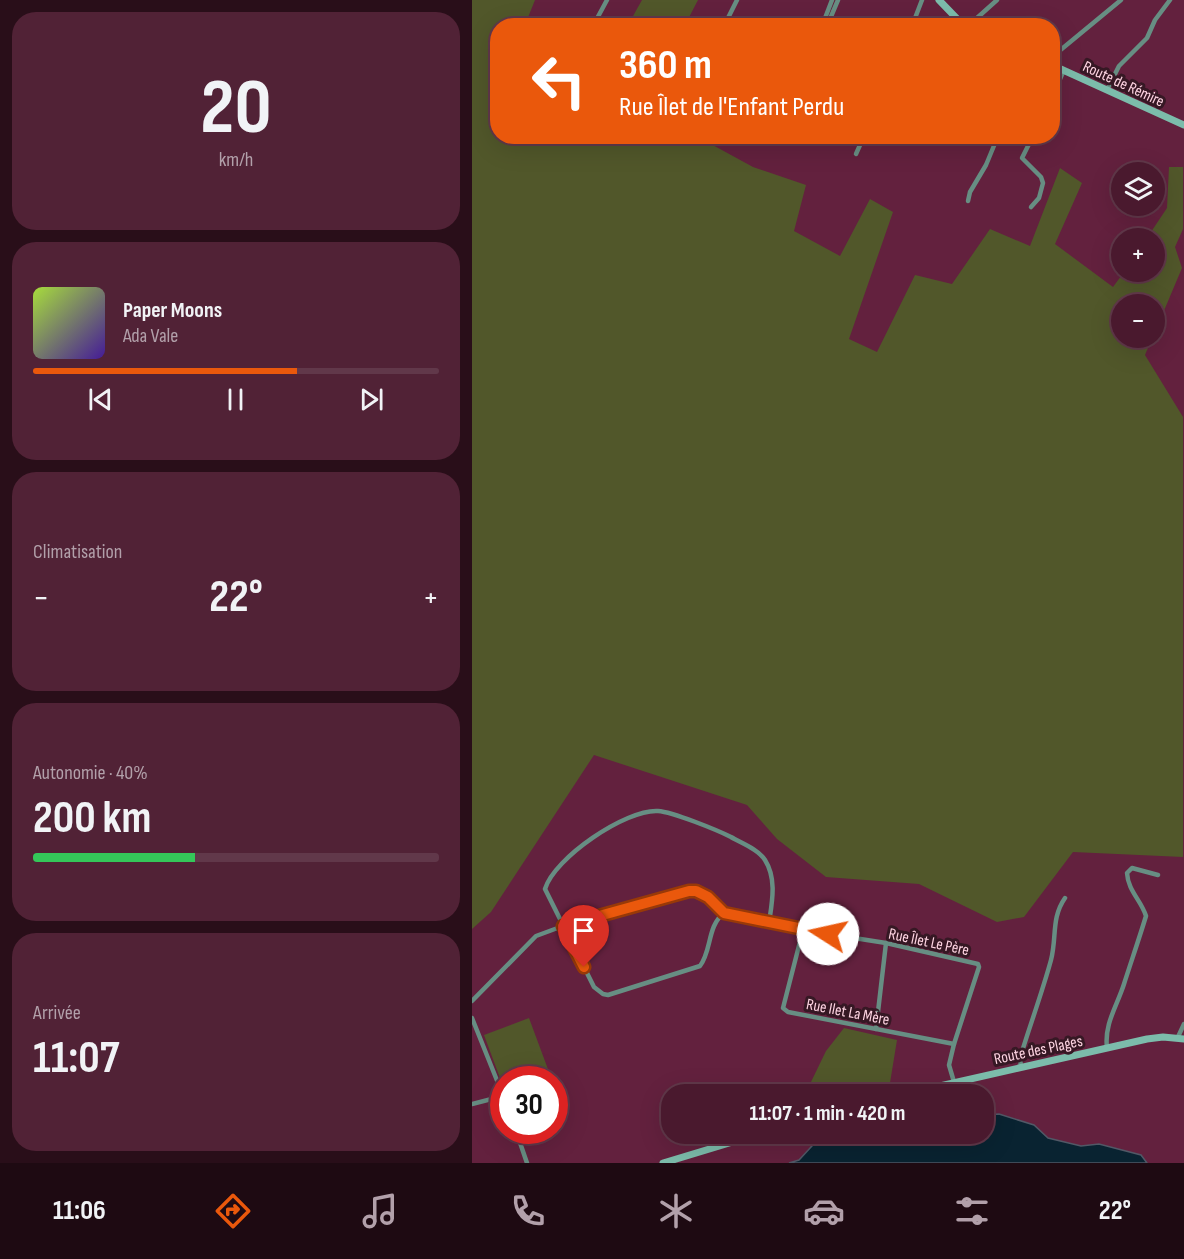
<!DOCTYPE html>
<html lang="fr">
<head>
<meta charset="utf-8">
<style>
  body { margin:0; font-family:"Sofia Sans Condensed",sans-serif; background:#512236; color:#f1f3f6; height:100vh; display:flex; flex-direction:column; font-size:22px; white-space:nowrap }
  * { box-sizing:border-box; margin:0 }
  p { font-size:20px; color:#b2a0aa }
  .icon { flex:none; width:33px; height:33px; fill:none; stroke:currentColor; stroke-width:2; stroke-linecap:round; stroke-linejoin:round }
  .map { position:relative; flex:1; overflow:hidden }
  .sheet { display:flex; flex-direction:column; gap:12px; padding:12px; background:#290e19; width:472px }
  .sheet>* { flex:none }
  .banner { position:absolute; left:18px; top:18px; width:570px; height:126px; border-radius:24px; box-shadow:0 6px 24px #0002,0 0 0 2px #61384a; background:#ea580c; color:#fff; overflow:hidden }
  .buttons { position:absolute; left:639px; top:162px; display:grid; gap:12px }
  .buttons a { display:grid; place-items:center; width:54px; height:54px; border-radius:50%; background:#4a192e; box-shadow:0 6px 24px #0002,0 0 0 2px #61384a; font-size:30px }
  .speed { position:absolute; left:18px; top:1066px; display:flex; gap:12px; font-size:30px; font-weight:700; text-align:center }
  .speed>* { display:grid; place-content:center; width:78px; height:78px; border-radius:50%; background:#4a192e; box-shadow:0 6px 24px #0002,0 0 0 2px #61384a; line-height:1 }
  .speed .limit { border:9px solid #d22; background:#fff; color:#111 }
  .pin { position:absolute; display:grid; place-items:center; width:51px; height:51px; color:#fff; margin:-62px -26px; border-radius:50% 50% 50% 0; rotate:-45deg; box-shadow:0 0 6px #0007 }
  .pin .icon { rotate:45deg }
  .me { position:absolute; width:66px; margin:-33px; rotate:280deg; stroke-linejoin:round; filter:drop-shadow(0 0 4px #0008) }
  .turn { display:flex; align-items:center; gap:21px; height:126px; padding:0 30px; font-size:27px }
  .turn .icon { width:78px; height:78px; stroke-width:2.5 }
  .turn b { display:block; font-size:42px; line-height:51px }
  .big { font-size:45px; font-weight:700; line-height:1.1 }
  .sheet .widget { flex:1; display:flex; flex-direction:column; justify-content:center; gap:9px; min-width:0; padding:0 21px; border-radius:24px; background:#512236 }
  .sheet .dial { align-items:center; gap:0 }
  .dial b { font-size:78px; line-height:1 }
  .song { display:flex; align-items:center; gap:18px }
  .cover { width:72px; height:72px; border-radius:9px; background:linear-gradient(135deg,hsl(80 70% 55%),hsl(260 70% 35%)) }
  .played { height:6px; border-radius:3px; background:linear-gradient(90deg,#ea580c 65%,#61384a 65%) }
  .keys { display:flex; justify-content:space-around; direction:ltr }
  .heat { display:flex; justify-content:space-between; align-items:center; font-size:33px; direction:ltr }
  .charge { height:9px; border-radius:4px; background:linear-gradient(90deg,#34c759 40%,#61384a 0) }
  .trip { position:absolute; left:189px; top:1084px; width:333px; height:60px; border-radius:24px; background:#4a192e; box-shadow:0 6px 24px #0002,0 0 0 2px #61384a; font-weight:700; line-height:60px; text-align:center }
  .menu { display:flex; height:96px; justify-content:space-around; align-items:center; background:#1e0a12; color:#b2a0aa }
  .menu .icon { width:42px; height:42px }
  .menu .current { color:#ea580c }
  .menu b { font-size:27px; color:#f1f3f6 }
  main { display:flex; flex:1; min-height:0 }
  .map>svg:first-child { display:block }
  .green { fill:#51572a }
  .water { fill:#092331; stroke:#525866; stroke-width:1.5 }
  .lines { fill:none; stroke-linecap:round; stroke-linejoin:round }
  .street { stroke:#678e83; stroke-width:4.5 }
  .secondary { stroke:#7cbcab; stroke-width:7 }
  .route-casing { stroke:#983908; stroke-width:15 }
  .route { stroke:#ea580c; stroke-width:10 }
  .labels { text-anchor:middle; stroke-width:6; stroke-linejoin:round; paint-order:stroke }
  .street-label { font-size:16px; fill:#fed4e2; stroke:#361824 }
</style>
</head>
<body>
<main>
<section class="sheet">
<div class="widget dial"><b>20</b><p>km/h</p></div>
<div class="widget">
<div class="song"><i class="cover"></i><div><b>Paper Moons</b><p>Ada Vale</p></div></div>
<div class="played"></div>
<div class="keys"><svg class="icon" aria-label="previous" viewBox="0 0 24 24"><path d="M18 5L8 12l10 7zM5 5v14"/></svg><svg class="icon" aria-label="pause" viewBox="0 0 24 24"><path d="M8 5v14M16 5v14"/></svg><svg class="icon" aria-label="next" viewBox="0 0 24 24"><path d="M6 5l10 7-10 7zM19 5v14"/></svg></div>
</div>
<div class="widget"><p>Climatisation</p>
<div class="heat"><a>−</a><b class="big">22°</b><a>+</a></div>
</div>
<div class="widget"><p>Autonomie · 40%</p><b class="big">200 km</b><div class="charge"></div></div>
<div class="widget"><p>Arrivée</p><b class="big">11:07</b></div>
</section>
<div class="map">
<svg width="712" height="1163" viewBox="0 0 712 1163">
  <rect width="100%" height="100%" fill="#63213e"/>
  <!-- green -->
  <g class="green">
    <polygon points="0,0 63,0 53,25 26,26 26,136 226,137 281,167 334,185 322,231 368,256 398,199 421,212 377,339 405,352 443,275 480,284 518,229 558,246 588,168 610,183 583,244 641,287 652,272 682,272 682,238 675,238 695,208 697,167 711,167 711,229 703,247 710,268 683,332 682,304 650,304 650,338 680,338 673,355 711,417 711,857 601,852 552,917 525,922 447,884 354,877 305,839 275,805 122,755 19,912 0,929"/>
    <polygon points="170,0 226,0 213,25 156,25"/>
    <polygon points="57,1018 80,1080 32,1080 31,1086 12,1035"/>
    <polygon points="372,1028 425,1040 417,1089 400,1095 353,1095 338,1084 354,1051"/>
  </g>
  <!-- water -->
  <polygon class="water" points="527,1114 562,1125 576,1138 609,1146 627,1144 669,1155 675,1163 317,1163 327,1160 351,1134 512,1134 512,1115"/>
  <g class="lines">
    <!-- street -->
    <g class="street">
      <polyline points="121,26 135,0"/>
      <polyline points="252,26 265,0"/>
      <polyline points="350,26 360,0"/>
      <polyline points="355,26 366,0"/>
      <polyline points="440,26 450,0"/>
      <polyline points="496,26 525,0"/>
      <polyline points="580,57 649,0"/>
      <polyline points="635,90 647,66 675,38 683,20 698,0"/>
      <polyline points="580,97 592,70"/>
      <polyline points="384,154 392,136"/>
      <polyline points="496,201 498,192 514,165 526,136"/>
      <polyline points="559,207 567,198 571,183 569,177 550,158 561,136"/>
      <path d="M252 913C235 926 240 950 228 966L136 995 131 994 122 987 73 889C82 858 154 809 186 811 201 812 245 830 259 837 269 843 286 849 293 860 305 879 300 902 297 923"/>
      <polyline points="331,930 311,1008 316,1012 482,1044"/>
      <polyline points="0,1001 64,936 91,926 217,891 224,891 236,897 252,913 331,930 414,943 506,964 507,967 482,1044 477,1065 482,1082"/>
      <polyline points="0,1018 32,1098"/>
      <polyline points="404,1029 414,943"/>
      <polyline points="706,1037 712,1024"/>
      <path d="M635 1048C632 1024 645 1006 652 984 659 962 667 939 674 916 669 900 656 891 655 873L660 868 686 875"/>
      <path d="M549 1067 548 1058C558 1025 570 993 579 960 585 937 579 918 593 898"/>
      <polyline points="0,1104 31,1096"/>
      <polyline points="44,1131 55,1163"/>
    </g>
    <!-- secondary -->
    <g class="secondary">
      <polyline points="467,0 492,26"/>
      <polyline points="580,65 712,125"/>
      <polyline points="428,1095 675,1039 691,1037 712,1039"/>
      <polyline points="191,1163 287,1134"/>
    </g>
  </g>
  <g class="lines">
    <!-- route casing -->
    <g class="route-casing">
      <polyline id="route" points="112,967 91,926 217,891 224,891 236,897 252,913 356,934"/>
    </g>
    <!-- route -->
    <use href="#route" class="route"/>
  </g>
  <g class="labels">
    <!-- street labels -->
    <g class="street-label">
      <text transform="translate(652 83) rotate(25)" y="6">Route de Rémire</text>
      <text transform="translate(457 941) rotate(12)" y="6">Rue Îlet Le Père</text>
      <text transform="translate(376 1011) rotate(11)" y="6">Rue Ilet La Mère</text>
      <text transform="translate(566 1049) rotate(-12)" y="6">Route des Plages</text>
    </g>
  </g>
</svg>
<div class="buttons">
<a><svg class="icon" aria-label="layers" viewBox="0 0 24 24"><path d="M12 4l9 5-9 5-9-5zM3 14l9 5 9-5"/></svg></a>
<a>+</a>
<a>−</a>
</div>
<div class="speed"><div class="limit">30</div></div>
<div class="pin" style="left:112px;top:967px;background:#d93025"><svg class="icon" aria-label="arrive" viewBox="0 0 24 24"><path d="M6 21V4h12l-3 4 3 4H6"/></svg></div>
<svg class="me" style="left:356px;top:934px" viewBox="-20 -20 40 40"><circle r="19" fill="#fff"/><path d="M0-13L10 11 0 6-10 11z" fill="#ea580c"/></svg>
<div class="trip">11:07 · 1 min · 420 m</div>
<div class="banner">
<div class="turn"><svg class="icon" aria-label="left" viewBox="0 0 24 24"><path d="M17 20v-9H6M10 6l-5 5 5 5"/></svg><div><b>360 m</b>Rue Îlet de l'Enfant Perdu</div></div>
</div>
</div>
</main>
<nav class="menu">
<b>11:06</b>
<svg class="icon current" aria-label="directions" viewBox="0 0 24 24"><path d="M12 3l9 9-9 9-9-9zM9 14v-3h6M13 9l2 2-2 2"/></svg>
<svg class="icon" aria-label="music" viewBox="0 0 24 24"><path d="M9 18V5l10-2v13"/><circle cx="6" cy="18" r="3"/><circle cx="16" cy="16" r="3"/></svg>
<svg class="icon" aria-label="phone" viewBox="0 0 24 24"><path d="M5 4h4l2 5-3 2q2 4 5 5l2-3 5 2v4C11 20 4 13 5 4z"/></svg>
<svg class="icon" aria-label="climate" viewBox="0 0 24 24"><path d="M12 3v18M4 7l16 10M4 17L20 7"/></svg>
<svg class="icon" aria-label="car" viewBox="0 0 24 24"><path d="M5 17H2v-5l4-1 3-4h7l3 4 3 1v5h-3M9 17h6M6 11h13"/><circle cx="7" cy="17" r="2"/><circle cx="17" cy="17" r="2"/></svg>
<svg class="icon" aria-label="filters" viewBox="0 0 24 24"><path d="M4 7h16M4 17h16"/><circle cx="9" cy="7" r="2"/><circle cx="15" cy="17" r="2"/></svg>
<b>22°</b>
</nav>
</body>
</html>
